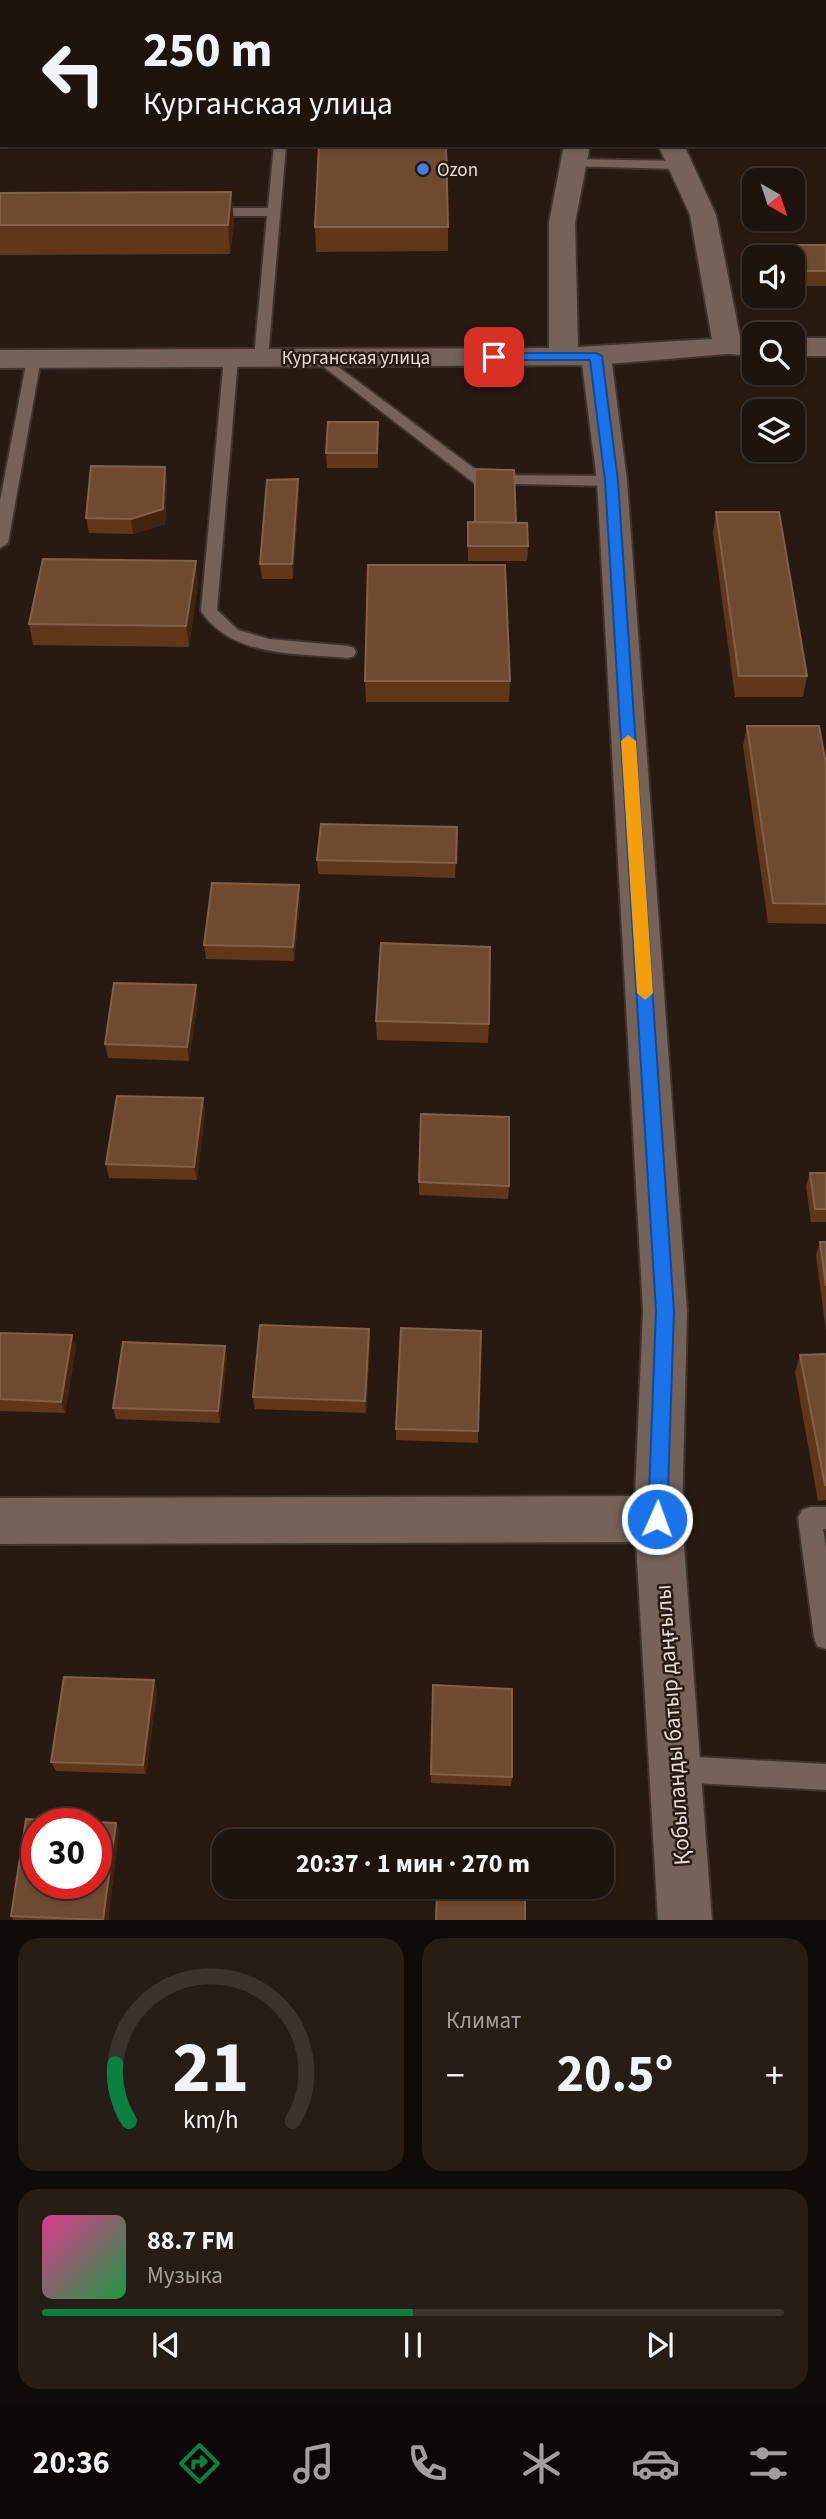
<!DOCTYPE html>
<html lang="ru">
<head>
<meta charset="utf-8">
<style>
  body { margin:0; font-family:"Source Sans 3",sans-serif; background:#261d16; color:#f1f3f6; height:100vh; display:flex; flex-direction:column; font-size:26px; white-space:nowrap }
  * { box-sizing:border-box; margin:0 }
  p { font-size:23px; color:#a19e9d }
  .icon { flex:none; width:38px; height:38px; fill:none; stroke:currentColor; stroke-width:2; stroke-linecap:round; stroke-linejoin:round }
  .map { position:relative; height:1920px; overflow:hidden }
  .side { display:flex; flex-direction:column; gap:18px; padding:18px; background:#100b07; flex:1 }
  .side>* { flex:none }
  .hud { position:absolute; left:0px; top:0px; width:826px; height:147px; box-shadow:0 2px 5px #0004,0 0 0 2px #3c332e; background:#1e140d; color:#f1f3f6; overflow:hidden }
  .needle { width:46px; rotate:141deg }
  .buttons { position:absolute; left:742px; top:168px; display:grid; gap:14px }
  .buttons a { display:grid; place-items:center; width:63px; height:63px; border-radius:14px; background:#1e140d; box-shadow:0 2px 5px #0004,0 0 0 2px #3c332e; font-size:35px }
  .speed { position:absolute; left:21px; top:1808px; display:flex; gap:14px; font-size:35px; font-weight:700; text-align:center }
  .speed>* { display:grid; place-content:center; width:91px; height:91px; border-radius:50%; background:#1e140d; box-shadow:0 2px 5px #0004,0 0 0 2px #3c332e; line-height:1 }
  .speed .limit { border:10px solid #d22; background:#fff; color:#111 }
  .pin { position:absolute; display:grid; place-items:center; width:60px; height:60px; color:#fff; margin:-30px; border-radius:14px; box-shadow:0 4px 10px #0006 }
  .me { position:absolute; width:77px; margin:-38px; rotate:2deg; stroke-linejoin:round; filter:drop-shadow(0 0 5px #0008) }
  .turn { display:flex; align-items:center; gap:24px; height:147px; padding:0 28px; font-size:32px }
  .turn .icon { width:91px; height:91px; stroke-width:2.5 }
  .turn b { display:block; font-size:49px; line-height:60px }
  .big { font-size:52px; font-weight:700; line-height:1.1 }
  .side .card { flex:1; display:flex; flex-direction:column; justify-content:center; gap:10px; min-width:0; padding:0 24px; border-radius:21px; background:#261d16 }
  .side .dial { align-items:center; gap:0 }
  .dial svg { height:182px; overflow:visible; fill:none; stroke:#3c332e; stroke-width:7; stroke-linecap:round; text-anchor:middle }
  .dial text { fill:#f1f3f6; stroke:none }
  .song { display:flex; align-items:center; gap:21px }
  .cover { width:84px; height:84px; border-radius:10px; background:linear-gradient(135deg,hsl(330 70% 55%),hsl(140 70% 35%)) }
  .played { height:7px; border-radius:4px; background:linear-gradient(90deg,#0b8043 50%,#3c332e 50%) }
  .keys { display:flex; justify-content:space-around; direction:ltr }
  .heat { display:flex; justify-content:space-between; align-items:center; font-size:38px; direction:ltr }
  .side .tiles { flex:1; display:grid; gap:18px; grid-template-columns:1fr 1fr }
  .card:last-child { grid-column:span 2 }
  .trip { position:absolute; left:212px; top:1829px; width:402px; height:70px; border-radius:21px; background:#1e140d; box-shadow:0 2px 5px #0004,0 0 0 2px #3c332e; font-weight:700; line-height:70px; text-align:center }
  .tabs { display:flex; height:112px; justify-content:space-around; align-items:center; background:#0c0805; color:#a19e9d }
  .tabs .icon { width:49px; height:49px }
  .tabs .current { color:#0b8043 }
  .tabs b { font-size:32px; color:#f1f3f6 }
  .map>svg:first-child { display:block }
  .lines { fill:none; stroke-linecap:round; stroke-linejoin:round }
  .service-casing { stroke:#3f3430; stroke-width:4 }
  .minor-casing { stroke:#3f3430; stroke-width:4 }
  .tertiary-casing { stroke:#3f3430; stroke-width:4 }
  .service { fill:#756359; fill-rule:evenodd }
  .minor { fill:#756359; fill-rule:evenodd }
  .tertiary { fill:#756359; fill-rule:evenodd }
  .wall { fill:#61371c }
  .shaded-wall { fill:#44240f }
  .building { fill:#6f4930; stroke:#82604a; stroke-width:2; fill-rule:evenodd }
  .route { fill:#1a73e8; stroke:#114b97; stroke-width:2 }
  .slow { fill:#f59e0b }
  .shop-dot { fill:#3f7fe0; stroke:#281a11; stroke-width:2.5 }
  .labels { text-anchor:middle; stroke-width:5; stroke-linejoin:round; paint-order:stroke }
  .far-poi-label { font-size:19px; fill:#e7dcd6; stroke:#281a11; text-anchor:start }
  .far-street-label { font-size:19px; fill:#e7dcd6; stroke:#281a11 }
  .street-label { font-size:23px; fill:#e7dcd6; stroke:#281a11 }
</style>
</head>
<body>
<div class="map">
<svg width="826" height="1921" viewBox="0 0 826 1921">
  <rect width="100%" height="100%" fill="#281a11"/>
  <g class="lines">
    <!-- service casing -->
    <g class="service-casing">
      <g id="service">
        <rect x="287" y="0" width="12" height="2"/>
        <rect x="0" y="10" width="2" height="8"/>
        <rect x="0" y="107" width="2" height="8"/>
        <polygon points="274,145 286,145 268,358 261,362 254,358 267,216 209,216 202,212 209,208 268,208"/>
        <polygon points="573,159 678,161 685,165 678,169 568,166 568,160"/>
        <path d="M231 354 238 358 217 610 238 630 269 639 348 646 354 648 356 652 354 656 348 658C298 653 232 658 201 611L224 358Z"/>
        <polygon points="321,354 483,475 612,476 620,481 612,486 474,483 316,361 314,358"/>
        <polygon points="34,355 41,359 8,543 0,548 0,501 27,359"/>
        <polygon points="810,1507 826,1507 826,1529 823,1529 826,1548 826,1649 817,1646 814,1637 798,1518 802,1510"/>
        <polygon points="676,1756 826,1764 826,1790 676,1782 667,1778 663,1769 667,1760"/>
      </g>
    </g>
    <!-- minor casing -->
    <g class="minor-casing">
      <g id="minor">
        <polygon points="728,338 754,338 754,356 718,353 714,347 718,341"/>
        <rect x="793" y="338" width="33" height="18"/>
        <polygon points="596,347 606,350 611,356 627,481 687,1311 682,1519 712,1921 658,1921 636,1542 0,1544 0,1498 635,1496 643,1311 597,481 581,356 586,350"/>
      </g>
    </g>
    <!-- tertiary casing -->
    <g class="tertiary-casing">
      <g id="tertiary">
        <polygon points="568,0 592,0 593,2 569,2"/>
        <rect x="621" y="0" width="24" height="2"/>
        <polygon points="564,145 590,145 575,223 578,347 712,339 690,215 658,145 684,145 716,215 742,347 738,353 596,365 0,368 0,350 549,348 549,223"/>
      </g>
    </g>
    <!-- service -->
    <use href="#service" class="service"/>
    <!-- minor -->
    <use href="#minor" class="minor"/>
    <!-- tertiary -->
    <use href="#tertiary" class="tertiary"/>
  </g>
  <!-- wall -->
  <g class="wall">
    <polygon points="809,0 826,0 826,26 824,26 824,2 809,2"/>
    <rect x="0" y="37" width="2" height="55"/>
    <polygon points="824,37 826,37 826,96 824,89"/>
    <polygon points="231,192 234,222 230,254 0,255 0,193"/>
    <polygon points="315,227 448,227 448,251 316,252"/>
    <polygon points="774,245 826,245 826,286 793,286 793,257 772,257"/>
    <polygon points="378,437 378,468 327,468 326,453"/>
    <polygon points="165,467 167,482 165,524 133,534 89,533 86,518"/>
    <polygon points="298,479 299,494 293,579 262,579 260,564"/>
    <polygon points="716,512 807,676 803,697 735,697 713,533"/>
    <polygon points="468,522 516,523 528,546 527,561 468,561"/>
    <polygon points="198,582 189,647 33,645 29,624"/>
    <polygon points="365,681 510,681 509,702 366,702"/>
    <polygon points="747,726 826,764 826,924 768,923 743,746"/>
    <polygon points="457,827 455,878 318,874 317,860"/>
    <polygon points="300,900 294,961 206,959 204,945"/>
    <polygon points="198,999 189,1061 108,1058 105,1044"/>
    <polygon points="376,1021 489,1024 488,1043 377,1040"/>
    <polygon points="203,1098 205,1111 197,1180 109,1178 106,1164"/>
    <polygon points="810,1173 826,1173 826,1222 811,1222 806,1186"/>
    <polygon points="419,1182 509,1186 508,1199 419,1195"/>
    <polygon points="820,1242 826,1242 826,1331 816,1255"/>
    <polygon points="369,1329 370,1341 366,1413 255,1409 253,1397"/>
    <polygon points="0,1333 72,1335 76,1347 65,1413 0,1411"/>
    <polygon points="225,1346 227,1358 220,1423 116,1419 113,1408"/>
    <polygon points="826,1354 826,1500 818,1501 795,1372 800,1355"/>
    <polygon points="396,1429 478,1431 478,1443 396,1440"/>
    <polygon points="154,1680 157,1690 146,1774 56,1771 51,1762"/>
    <polygon points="433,1685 512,1777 511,1786 431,1783"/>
    <polygon points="119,1831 108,1921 14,1921 11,1916"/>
  </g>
  <!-- shaded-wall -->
  <g class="shaded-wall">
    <polygon points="231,192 234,222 230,254 228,225"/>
    <polygon points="165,467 167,482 165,524 133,534 131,519"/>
    <polygon points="298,479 299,494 293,579 292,564"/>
    <polygon points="196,561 198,582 189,647 186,626"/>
    <polygon points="299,885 300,900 294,961 293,947"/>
    <polygon points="196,985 198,999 189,1061 187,1047"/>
    <polygon points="203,1098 205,1111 197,1180 194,1167"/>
    <polygon points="369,1329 370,1341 366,1413 365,1401"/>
    <polygon points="72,1335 76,1347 65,1413 61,1402"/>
    <polygon points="225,1346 227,1358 220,1423 218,1411"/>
    <polygon points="154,1680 157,1690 146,1774 143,1765"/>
    <polygon points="116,1823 119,1831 108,1921 103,1921"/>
  </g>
  <!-- building -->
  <g class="building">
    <rect x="327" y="0" width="56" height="2"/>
    <rect x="0" y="37" width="2" height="26"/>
    <polygon points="319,145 446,145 448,227 315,227"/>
    <polygon points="231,192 228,225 0,225 0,193"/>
    <polygon points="774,245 826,245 826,271 793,271 793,257 777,257"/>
    <polygon points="328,422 378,422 377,453 326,453"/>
    <polygon points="91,466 165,467 163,509 131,519 86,518"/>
    <polygon points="475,469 514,470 516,523 475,522"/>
    <polygon points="298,479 292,564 260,564 267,480"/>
    <polygon points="716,512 779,512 807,676 739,676"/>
    <polygon points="468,522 527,523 528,546 468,546"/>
    <polygon points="43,559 196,561 186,626 29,624"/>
    <polygon points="368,565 505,565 510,681 365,681"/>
    <polygon points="747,726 819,726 826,764 826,904 773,903"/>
    <polygon points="321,824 457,827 456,863 317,860"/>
    <polygon points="212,883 299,885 293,947 204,945"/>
    <polygon points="381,943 490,947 489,1024 376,1021"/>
    <polygon points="114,983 196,985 187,1047 105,1044"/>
    <polygon points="117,1096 203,1098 194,1167 106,1164"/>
    <polygon points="421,1114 509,1117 509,1186 419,1182"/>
    <polygon points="810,1173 826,1173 826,1209 815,1209"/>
    <polygon points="820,1242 826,1242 826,1286"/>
    <polygon points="260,1325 369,1329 365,1401 253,1397"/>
    <polygon points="401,1328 481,1331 478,1431 396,1429"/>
    <polygon points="0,1333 72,1335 61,1402 0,1399"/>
    <polygon points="123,1342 225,1346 218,1411 113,1408"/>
    <polygon points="826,1354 826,1485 825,1485 800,1355"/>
    <polygon points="64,1677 154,1680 143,1765 51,1762"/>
    <polygon points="433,1685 512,1689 512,1777 431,1774"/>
    <path d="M26 1819 116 1823 103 1920 11 1916ZM37 1824H96V1883H37Z"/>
    <polygon points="439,1833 525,1836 525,1841 438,1841"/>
    <polygon points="437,1886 525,1886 525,1921 436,1921"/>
  </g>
  <!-- route -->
  <polygon class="route" points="596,353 602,356 618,481 674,1311 667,1519 664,1526 657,1528 651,1526 648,1519 656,1311 605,481 590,360 494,360 488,357 494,353"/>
  <!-- slow -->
  <polygon class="slow" points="628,735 636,741 653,993 645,1000 637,993 621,741"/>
  <!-- markers -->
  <circle class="shop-dot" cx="423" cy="169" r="7"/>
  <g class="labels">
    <!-- far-poi labels -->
    <g class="far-poi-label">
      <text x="437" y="176">Ozon</text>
    </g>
    <!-- far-street labels -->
    <g class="far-street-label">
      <text x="356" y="364">Курганская улица</text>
    </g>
    <!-- street labels -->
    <g class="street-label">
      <text transform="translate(672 1725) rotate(-94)" y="8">Қобыланды батыр даңғылы</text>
    </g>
  </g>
</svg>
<div class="buttons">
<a><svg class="needle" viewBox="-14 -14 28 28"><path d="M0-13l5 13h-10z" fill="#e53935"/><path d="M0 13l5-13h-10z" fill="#a19e9d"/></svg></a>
<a><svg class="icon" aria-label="sound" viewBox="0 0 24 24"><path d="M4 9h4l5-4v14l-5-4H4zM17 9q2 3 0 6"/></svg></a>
<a><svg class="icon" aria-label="search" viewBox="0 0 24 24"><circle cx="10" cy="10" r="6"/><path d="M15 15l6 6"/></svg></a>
<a><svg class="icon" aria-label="layers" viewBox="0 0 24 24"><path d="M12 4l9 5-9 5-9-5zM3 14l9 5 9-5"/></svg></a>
</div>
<div class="speed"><div class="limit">30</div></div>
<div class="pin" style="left:494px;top:357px;background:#d93025"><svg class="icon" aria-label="arrive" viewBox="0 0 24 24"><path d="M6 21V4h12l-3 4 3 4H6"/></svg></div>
<svg class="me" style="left:657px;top:1519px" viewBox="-20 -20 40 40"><circle r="17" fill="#1a73e8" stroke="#fff" stroke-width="3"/><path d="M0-11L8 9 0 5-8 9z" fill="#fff"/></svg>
<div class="trip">20:37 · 1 мин · 270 m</div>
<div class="hud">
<div class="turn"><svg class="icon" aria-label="left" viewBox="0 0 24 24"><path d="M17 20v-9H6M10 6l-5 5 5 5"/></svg><div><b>250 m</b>Курганская улица</div></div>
</div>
</div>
<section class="side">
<div class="tiles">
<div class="card dial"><svg viewBox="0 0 100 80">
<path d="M14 69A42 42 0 1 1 86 69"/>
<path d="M14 69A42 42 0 0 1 8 44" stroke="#0b8043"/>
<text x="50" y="56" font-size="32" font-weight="700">21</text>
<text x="50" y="72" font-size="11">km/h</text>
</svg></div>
<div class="card"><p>Климат</p>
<div class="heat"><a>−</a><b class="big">20.5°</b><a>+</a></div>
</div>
<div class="card">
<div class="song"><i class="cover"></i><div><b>88.7 FM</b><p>Музыка</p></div></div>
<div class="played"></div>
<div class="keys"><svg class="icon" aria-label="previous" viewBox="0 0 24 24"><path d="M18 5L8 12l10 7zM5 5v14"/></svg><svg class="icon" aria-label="pause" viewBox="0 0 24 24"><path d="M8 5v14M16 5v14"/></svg><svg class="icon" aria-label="next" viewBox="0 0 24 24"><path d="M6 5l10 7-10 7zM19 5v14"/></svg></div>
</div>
</div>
</section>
<nav class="tabs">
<b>20:36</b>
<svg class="icon current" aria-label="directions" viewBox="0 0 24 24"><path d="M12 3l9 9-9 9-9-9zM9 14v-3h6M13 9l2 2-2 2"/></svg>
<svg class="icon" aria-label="music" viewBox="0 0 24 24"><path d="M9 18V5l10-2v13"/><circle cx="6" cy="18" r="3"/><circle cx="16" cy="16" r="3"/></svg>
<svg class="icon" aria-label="phone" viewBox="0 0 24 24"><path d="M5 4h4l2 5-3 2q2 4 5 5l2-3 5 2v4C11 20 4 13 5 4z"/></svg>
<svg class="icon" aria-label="climate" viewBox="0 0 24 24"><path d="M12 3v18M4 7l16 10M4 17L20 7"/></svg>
<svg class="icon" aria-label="car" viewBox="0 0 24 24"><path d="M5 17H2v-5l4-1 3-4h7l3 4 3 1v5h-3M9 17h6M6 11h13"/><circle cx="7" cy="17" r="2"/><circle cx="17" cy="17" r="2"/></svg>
<svg class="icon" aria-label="filters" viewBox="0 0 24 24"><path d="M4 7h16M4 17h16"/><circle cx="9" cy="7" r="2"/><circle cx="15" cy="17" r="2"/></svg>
</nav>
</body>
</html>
